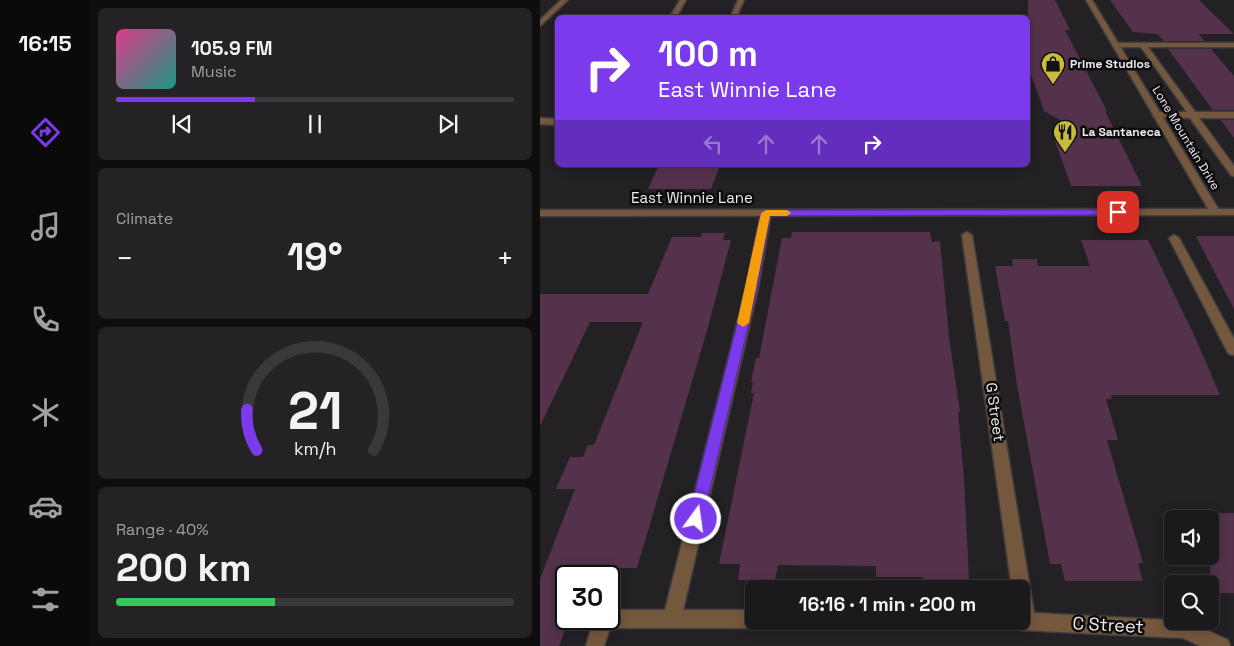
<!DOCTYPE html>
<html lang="en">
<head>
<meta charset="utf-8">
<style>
  body { margin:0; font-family:"Space Grotesk",sans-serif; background:#242225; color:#f1f3f6; height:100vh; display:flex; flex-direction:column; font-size:19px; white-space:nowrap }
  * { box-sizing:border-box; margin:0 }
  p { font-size:16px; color:#a0a0a3 }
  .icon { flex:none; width:28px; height:28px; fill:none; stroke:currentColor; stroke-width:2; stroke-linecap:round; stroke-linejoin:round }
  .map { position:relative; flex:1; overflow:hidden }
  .drawer { display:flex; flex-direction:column; gap:8px; padding:8px; background:#0f0e0f; width:450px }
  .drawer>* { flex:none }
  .guide { position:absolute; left:15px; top:15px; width:475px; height:152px; border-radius:8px; box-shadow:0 2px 12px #0003,0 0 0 1px #39383b; background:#7c3aed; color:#fff; overflow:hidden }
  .buttons { position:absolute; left:624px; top:510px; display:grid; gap:10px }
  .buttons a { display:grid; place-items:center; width:55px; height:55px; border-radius:8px; background:#1b191c; box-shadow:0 2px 12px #0003,0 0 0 1px #39383b; font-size:25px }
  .speed { position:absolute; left:15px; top:565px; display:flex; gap:10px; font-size:25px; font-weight:700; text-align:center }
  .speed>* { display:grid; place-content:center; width:65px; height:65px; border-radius:50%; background:#1b191c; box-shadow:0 2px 12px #0003,0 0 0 1px #39383b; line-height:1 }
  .speed .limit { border:2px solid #111; border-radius:8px; background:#fff; color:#111 }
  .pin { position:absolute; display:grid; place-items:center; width:42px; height:42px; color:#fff; margin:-21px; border-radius:10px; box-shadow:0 2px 8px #0006 }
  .me { position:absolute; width:55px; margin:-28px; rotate:14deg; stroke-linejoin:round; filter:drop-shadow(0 0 4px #0008) }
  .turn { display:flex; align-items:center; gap:18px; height:105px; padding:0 20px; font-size:22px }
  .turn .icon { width:65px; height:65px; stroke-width:2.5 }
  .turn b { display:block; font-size:35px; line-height:42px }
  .lanes { display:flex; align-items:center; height:48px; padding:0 20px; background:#0003; justify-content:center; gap:25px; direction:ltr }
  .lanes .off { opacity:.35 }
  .big { font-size:38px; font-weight:700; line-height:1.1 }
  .drawer .widget { flex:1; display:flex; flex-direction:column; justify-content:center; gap:8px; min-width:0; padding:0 18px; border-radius:8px; background:#242225 }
  .drawer .dial { align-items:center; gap:0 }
  .dial svg { height:130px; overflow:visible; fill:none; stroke:#39383b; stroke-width:7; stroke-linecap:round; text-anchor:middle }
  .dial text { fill:#f1f3f6; stroke:none }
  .song { display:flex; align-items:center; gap:15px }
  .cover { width:60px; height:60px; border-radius:8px; background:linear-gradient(135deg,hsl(330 70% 55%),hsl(170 70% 35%)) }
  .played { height:5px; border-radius:2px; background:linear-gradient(90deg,#7c3aed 35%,#39383b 35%) }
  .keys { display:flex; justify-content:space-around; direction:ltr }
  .heat { display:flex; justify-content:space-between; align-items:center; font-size:28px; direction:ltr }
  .charge { height:8px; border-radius:4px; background:linear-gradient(90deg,#34c759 40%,#39383b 0) }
  .trip { position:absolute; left:205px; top:580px; width:285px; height:50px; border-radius:8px; background:#1b191c; box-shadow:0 2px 12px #0003,0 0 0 1px #39383b; font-weight:700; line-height:50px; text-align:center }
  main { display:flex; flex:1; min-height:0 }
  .dock { display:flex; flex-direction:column; width:90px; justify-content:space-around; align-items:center; background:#0b0a0b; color:#a0a0a3 }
  .dock .icon { width:35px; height:35px }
  .dock .on { color:#7c3aed }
  .dock b { font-size:22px; color:#f1f3f6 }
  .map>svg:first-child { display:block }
  .building { fill:#54324b }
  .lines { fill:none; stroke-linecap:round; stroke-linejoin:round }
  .service-casing { stroke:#403d41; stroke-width:3 }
  .minor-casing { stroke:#403d41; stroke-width:3 }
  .tertiary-casing { stroke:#403d41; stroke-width:3 }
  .service { fill:#74583d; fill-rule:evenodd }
  .minor { fill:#74583d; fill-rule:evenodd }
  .tertiary { fill:#74583d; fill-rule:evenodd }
  .route { fill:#7c3aed; stroke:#51269a }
  .slow { fill:#f59e0b }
  .labels { text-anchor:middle; stroke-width:5; stroke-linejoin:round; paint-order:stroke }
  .far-poi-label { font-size:12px; font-weight:bold; fill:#edebed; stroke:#0d0b0d; text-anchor:start }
  .far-street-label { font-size:12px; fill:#edebed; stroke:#0d0b0d }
  .street-label { font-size:15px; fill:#edebed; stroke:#0d0b0d }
  .near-street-label { font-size:18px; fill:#edebed; stroke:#0d0b0d }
</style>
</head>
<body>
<main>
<nav class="dock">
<b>16:15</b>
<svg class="icon on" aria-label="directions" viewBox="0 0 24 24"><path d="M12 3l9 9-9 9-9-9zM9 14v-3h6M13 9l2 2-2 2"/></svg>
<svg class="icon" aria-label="music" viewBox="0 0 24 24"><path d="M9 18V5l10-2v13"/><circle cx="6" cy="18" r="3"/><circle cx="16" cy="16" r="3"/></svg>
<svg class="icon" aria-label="phone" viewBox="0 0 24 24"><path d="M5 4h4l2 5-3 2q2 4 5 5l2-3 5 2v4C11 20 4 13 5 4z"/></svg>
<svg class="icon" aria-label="climate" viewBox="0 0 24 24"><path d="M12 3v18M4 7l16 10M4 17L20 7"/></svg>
<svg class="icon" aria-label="car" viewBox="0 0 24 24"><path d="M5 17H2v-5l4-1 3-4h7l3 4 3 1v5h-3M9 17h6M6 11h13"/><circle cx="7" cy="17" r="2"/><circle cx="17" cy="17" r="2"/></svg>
<svg class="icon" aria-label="filters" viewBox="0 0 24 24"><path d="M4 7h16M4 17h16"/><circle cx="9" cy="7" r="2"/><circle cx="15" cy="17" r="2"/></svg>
</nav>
<section class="drawer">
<div class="widget">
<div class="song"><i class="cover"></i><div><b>105.9 FM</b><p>Music</p></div></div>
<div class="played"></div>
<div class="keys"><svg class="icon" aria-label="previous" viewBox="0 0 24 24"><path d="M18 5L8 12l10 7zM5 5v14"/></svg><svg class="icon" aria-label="pause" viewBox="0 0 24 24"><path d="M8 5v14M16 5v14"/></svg><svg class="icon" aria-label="next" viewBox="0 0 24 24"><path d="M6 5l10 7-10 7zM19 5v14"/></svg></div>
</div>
<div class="widget"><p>Climate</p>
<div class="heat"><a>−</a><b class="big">19°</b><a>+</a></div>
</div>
<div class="widget dial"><svg viewBox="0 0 100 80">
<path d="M14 69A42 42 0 1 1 86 69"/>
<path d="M14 69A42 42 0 0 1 8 44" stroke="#7c3aed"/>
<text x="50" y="56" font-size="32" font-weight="700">21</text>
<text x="50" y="72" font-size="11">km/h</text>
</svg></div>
<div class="widget"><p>Range · 40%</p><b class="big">200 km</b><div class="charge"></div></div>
</section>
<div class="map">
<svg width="694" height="646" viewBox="0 0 694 646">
  <rect width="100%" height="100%" fill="#242125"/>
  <!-- building -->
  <g class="building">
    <polygon points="488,0 515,0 530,30 525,30 567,111 565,111 602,186 531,186 514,138 527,124 504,111 488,66"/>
    <polygon points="570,0 659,0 694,34 659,34 664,41 623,41 618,34 593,32"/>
    <polygon points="628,49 671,49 694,76 694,110 673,110"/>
    <polygon points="681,120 694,120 694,138"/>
    <polygon points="119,165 180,165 171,189 108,189"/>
    <polygon points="252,232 390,232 392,242 400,241 409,337 420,412 418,412 424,479 429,579 383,580 383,577 336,577 336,566 238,565 235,581 198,580 200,564 179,564 214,393 211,393 213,382 211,382 216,358 219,358 242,238 251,238"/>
    <polygon points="162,233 185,233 183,240 191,240 168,327 97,568 75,568 71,581 69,581 69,576 26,576 26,619 29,619 19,646 0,646 0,579 35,489 16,489 30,457 43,457 48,445 54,445 103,322 50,322 0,426 0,294 108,294 132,237 161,237"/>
    <polygon points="656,236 694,236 694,309 662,248"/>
    <polygon points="541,240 608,240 655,337 680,395 571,395 572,399 566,399 578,440 567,440 603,563 598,563 603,581 525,581 521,564 510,564 477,385 468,321 465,321 455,266 473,266 472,259 497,259 498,266 550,266"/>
    <rect x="670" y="513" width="24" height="80"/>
  </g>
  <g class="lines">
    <!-- service casing -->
    <g class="service-casing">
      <g id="service">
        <polygon points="21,0 28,0 0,26 0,20"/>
        <polygon points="140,0 146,0 136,18 129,18"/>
        <polygon points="198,0 204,0 196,18 190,18"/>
        <polygon points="694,43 694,47 608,47 655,112 694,112 694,118 659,118 694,166 694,176 691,175 650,118 614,117 613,115 617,112 647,112 601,47 576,47 573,45 576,43"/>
        <polygon points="0,118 18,119 18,125 0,124"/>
      </g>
    </g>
    <!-- minor casing -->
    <g class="minor-casing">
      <g id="minor">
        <polygon points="546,0 552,0 680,212 679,214 675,215 670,212"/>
        <polygon points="226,210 231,213 218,288 143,610 214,610 214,621 222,621 220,625 214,628 70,628 64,646 46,646 54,619 69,619 69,610 125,610 206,288 221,213"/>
        <polygon points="427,232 432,235 494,613 647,621 688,640 690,646 660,646 643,638 481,630 474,627 472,621 481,621 481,589 472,589 422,235"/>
        <polygon points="634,235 639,238 694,339 694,355 689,354 687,351 629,238"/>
      </g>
    </g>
    <!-- tertiary casing -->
    <g class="tertiary-casing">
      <polygon id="tertiary" points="694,209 694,215 0,216 0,210"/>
    </g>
    <!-- service -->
    <use href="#service" class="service"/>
    <!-- minor -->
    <use href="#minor" class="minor"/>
    <!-- tertiary -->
    <use href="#tertiary" class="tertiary"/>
  </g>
  <!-- route -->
  <polygon class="route" points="226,210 578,210 583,212 578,215 230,216 217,288 163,519 161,523 156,525 150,523 148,519 206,288 221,213"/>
  <!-- slow -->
  <polygon class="slow" points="226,210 247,210 251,213 247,216 230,216 209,323 203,327 197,323 221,213"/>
  <!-- icons -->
  <defs>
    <g id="shop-pin" transform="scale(1.25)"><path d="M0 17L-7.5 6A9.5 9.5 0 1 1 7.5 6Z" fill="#c7bb3b" stroke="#0d0b0d"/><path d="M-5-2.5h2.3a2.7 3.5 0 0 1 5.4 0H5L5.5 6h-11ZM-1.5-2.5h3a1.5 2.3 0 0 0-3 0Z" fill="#111"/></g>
    <g id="restaurant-pin" transform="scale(1.25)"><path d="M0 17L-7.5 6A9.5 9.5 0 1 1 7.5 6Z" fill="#c7bb3b" stroke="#0d0b0d"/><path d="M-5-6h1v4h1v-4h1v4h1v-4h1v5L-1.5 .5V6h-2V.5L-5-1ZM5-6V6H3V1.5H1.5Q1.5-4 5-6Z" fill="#111"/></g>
  </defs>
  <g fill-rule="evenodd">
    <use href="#shop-pin" x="513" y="64"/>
    <use href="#restaurant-pin" x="525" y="132"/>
  </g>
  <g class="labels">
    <!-- far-poi labels -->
    <g class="far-poi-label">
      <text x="530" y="68">Prime Studios</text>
      <text x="542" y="136">La Santaneca</text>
    </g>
    <!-- far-street labels -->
    <g class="far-street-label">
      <text transform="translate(646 138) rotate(59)" y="4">Lone Mountain Drive</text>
    </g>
    <!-- street labels -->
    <g class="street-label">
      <text x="152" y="203">East Winnie Lane</text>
      <text transform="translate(455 412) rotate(82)" y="5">G Street</text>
    </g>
    <!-- near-street labels -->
    <g class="near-street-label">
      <text transform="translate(568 625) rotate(3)" y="6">C Street</text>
    </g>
  </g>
</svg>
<div class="buttons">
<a><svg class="icon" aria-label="sound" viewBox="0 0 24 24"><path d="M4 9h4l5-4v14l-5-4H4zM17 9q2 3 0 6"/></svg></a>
<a><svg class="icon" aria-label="search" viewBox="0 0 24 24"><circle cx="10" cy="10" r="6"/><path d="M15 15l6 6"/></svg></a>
</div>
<div class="speed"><div class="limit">30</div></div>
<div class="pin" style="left:578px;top:212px;background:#d93025"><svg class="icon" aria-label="arrive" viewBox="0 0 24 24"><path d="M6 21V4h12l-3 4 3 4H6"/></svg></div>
<svg class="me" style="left:156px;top:519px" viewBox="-20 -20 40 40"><circle r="17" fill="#7c3aed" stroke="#fff" stroke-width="3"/><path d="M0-11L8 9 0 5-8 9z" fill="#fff"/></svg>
<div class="trip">16:16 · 1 min · 200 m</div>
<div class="guide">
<div class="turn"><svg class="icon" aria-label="right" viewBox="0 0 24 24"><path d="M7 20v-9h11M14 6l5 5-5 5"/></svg><div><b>100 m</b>East Winnie Lane</div></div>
<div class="lanes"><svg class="icon off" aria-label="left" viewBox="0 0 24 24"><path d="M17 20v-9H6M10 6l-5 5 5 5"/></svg><svg class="icon off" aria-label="ahead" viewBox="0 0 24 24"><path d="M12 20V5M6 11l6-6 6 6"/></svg><svg class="icon off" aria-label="ahead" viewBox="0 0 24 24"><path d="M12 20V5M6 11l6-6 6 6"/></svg><svg class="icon" aria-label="right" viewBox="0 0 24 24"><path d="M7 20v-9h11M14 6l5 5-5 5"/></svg></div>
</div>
</div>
</main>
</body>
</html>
